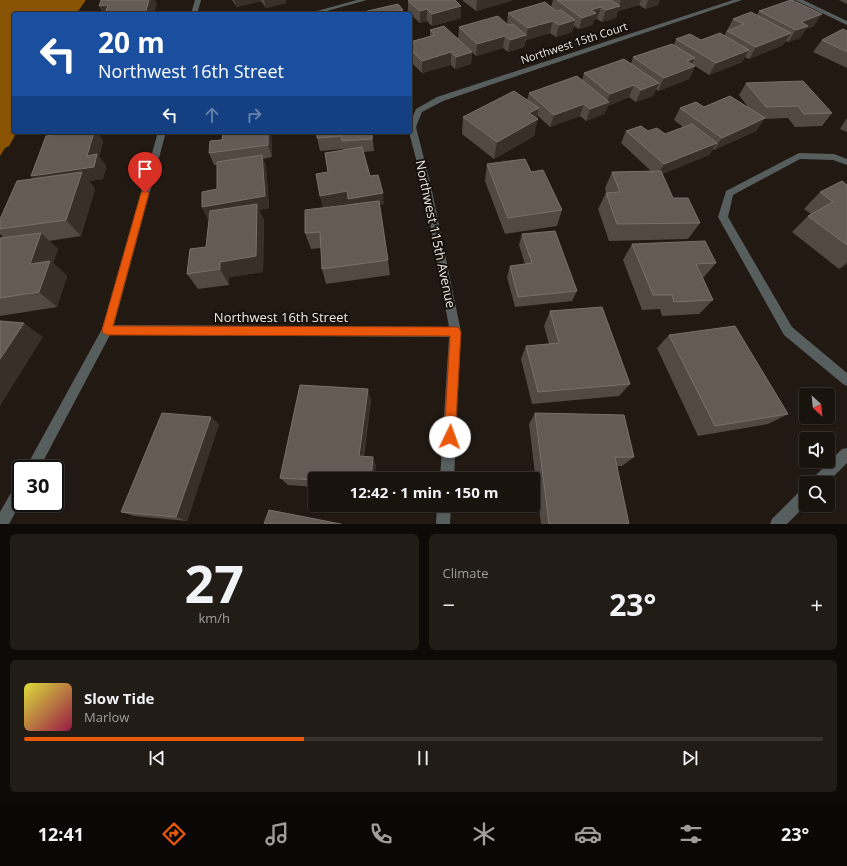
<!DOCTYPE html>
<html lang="en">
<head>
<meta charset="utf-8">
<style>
  body { margin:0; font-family:"Open Sans",sans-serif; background:#221c17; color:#f1f3f6; height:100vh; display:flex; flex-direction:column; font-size:15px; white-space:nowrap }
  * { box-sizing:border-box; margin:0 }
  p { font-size:13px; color:#9f9e9e }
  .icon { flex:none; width:22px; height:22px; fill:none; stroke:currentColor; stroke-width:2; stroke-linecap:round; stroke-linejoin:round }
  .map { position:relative; height:524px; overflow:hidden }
  .sheet { display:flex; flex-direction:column; gap:10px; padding:10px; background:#0e0a08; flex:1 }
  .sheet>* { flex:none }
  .hud { position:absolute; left:12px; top:12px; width:400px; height:122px; border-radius:4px; box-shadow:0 1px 3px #0004,0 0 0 1px #37322e; background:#1a4fa0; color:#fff; overflow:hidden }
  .needle { width:26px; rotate:153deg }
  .tools { position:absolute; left:799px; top:388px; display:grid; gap:8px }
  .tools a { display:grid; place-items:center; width:36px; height:36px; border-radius:4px; background:#19130e; box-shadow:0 1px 3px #0004,0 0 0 1px #37322e; font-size:20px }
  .speed { position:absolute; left:12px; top:460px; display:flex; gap:8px; font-size:20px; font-weight:700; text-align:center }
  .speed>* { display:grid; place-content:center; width:52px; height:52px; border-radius:50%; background:#19130e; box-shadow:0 1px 3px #0004,0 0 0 1px #37322e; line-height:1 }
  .speed .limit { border:2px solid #111; border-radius:6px; background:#fff; color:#111 }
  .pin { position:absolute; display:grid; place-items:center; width:34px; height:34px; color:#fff; margin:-41px -17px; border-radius:50% 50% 50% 0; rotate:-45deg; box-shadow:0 0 4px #0007 }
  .pin .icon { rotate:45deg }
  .me { position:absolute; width:44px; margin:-22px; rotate:3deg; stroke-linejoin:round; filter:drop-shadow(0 0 3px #0008) }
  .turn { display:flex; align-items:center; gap:14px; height:84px; padding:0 20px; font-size:18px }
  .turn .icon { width:52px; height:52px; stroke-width:2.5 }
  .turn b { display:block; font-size:28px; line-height:34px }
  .lanes { display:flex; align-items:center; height:38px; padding:0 20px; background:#0003; justify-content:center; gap:20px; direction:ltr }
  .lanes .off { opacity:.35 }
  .big { font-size:30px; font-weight:700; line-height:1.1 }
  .sheet .widget { flex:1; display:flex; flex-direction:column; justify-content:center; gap:6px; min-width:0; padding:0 14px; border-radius:6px; background:#221c17 }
  .sheet .dial { align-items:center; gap:0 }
  .dial b { font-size:52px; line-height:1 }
  .song { display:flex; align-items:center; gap:12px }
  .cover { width:48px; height:48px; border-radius:6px; background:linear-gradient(135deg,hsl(60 70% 55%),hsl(340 70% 35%)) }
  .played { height:4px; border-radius:2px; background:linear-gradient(90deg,#ea580c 35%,#37322e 35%) }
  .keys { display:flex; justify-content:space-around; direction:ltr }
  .heat { display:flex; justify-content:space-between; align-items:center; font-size:22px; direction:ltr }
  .sheet .tiles { flex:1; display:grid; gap:10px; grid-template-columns:1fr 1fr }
  .widget:last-child { grid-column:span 2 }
  .trip { position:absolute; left:308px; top:472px; width:232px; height:40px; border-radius:4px; background:#19130e; box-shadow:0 1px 3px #0004,0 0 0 1px #37322e; font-weight:700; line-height:40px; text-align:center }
  .tabs { display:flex; height:64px; justify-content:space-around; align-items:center; background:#0a0806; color:#9f9e9e }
  .tabs .icon { width:28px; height:28px }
  .tabs .active { color:#ea580c }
  .tabs b { font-size:18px; color:#f1f3f6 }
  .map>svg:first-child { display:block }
  .water { fill:#885303 }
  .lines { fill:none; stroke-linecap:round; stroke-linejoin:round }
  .minor { fill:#575e5e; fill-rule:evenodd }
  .wall { fill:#524a42 }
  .shaded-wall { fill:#372f28 }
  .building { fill:#635b54; stroke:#78716a }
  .route { fill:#ea580c; stroke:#983908 }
  .labels { text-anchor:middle; stroke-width:4; stroke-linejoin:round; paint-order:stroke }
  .far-street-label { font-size:11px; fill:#eee9e4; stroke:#171009 }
  .street-label { font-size:13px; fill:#eee9e4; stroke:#171009 }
</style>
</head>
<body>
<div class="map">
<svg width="847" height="524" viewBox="0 0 847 524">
  <rect width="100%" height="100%" fill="#211912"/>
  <!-- water -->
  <polygon class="water" points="0,0 86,0 76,14 14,14 14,132 17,132 9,146 5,148 0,156"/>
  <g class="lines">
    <!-- minor -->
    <g class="minor">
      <polygon points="195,0 201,0 197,14 191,14"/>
      <polygon points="357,0 367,0 316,14 306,14"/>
      <polygon points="733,0 742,0 443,101 422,112 416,127 431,186 461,332 454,479 440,479 449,337 110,335 39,469 25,469 102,329 158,132 166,132 114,325 449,327 423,186 409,132 410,123 416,109 437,97"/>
      <polygon points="795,0 803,0 847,21 847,25"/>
      <polygon points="799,153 834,154 847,159 847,165 833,160 800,159 733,195 728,217 792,327 847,373 847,386 843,384 784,335 718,217 726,191"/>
      <polygon points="847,448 847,463 827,483 811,483 813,478 842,449"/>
      <polygon points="21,482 21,502 9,524 0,524 0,512 16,484"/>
      <polygon points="806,488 806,505 787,524 770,524 772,519 801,490"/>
      <polygon points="437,505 451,505 450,524 436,524"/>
    </g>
  </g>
  <!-- wall -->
  <g class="wall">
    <polygon points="232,0 286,0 286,3 266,8 261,1 237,7"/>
    <polygon points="410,0 456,0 461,18 432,26 427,21 420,23 408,12 408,1"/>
    <polygon points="462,0 512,0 511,1 476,11"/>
    <polygon points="553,0 660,0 658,5 645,9 639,5 618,11 616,18 602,22 597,19 594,20 592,25 579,29 574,26 572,32 556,37 550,33 526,40 524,47 508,52 503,48 476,56 461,42 472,52 471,64 455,69 451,65 422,73 410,61 410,42 430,36 430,30 458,39 459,27 507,24 508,13 551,7"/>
    <polygon points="839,0 847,0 847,4"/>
    <polygon points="759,11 814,26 806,29 800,38 788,42 786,41 783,45 749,59 745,57 742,62 709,75 692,64 695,66 689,79 658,91 656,89 653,96 636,102 629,97 608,106 604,114 586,121 580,116 550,127 537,115 534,136 494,159 462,134 463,117 527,100 529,93 582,80 584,73 631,64 633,57 674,45 676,39 701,40 724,36 733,19 757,15"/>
    <polygon points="847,31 847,68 813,52 822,40"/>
    <polygon points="746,83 832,113 822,126 795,127 788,118 764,119 756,131 714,150 713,149 709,155 662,174 673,198 700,223 688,239 609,241 598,209 606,193 605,188 612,172 651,171 621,143 626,131 648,131 665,134 683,127 674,120 680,108 704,107 748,107 739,95"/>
    <polygon points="847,118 847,132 840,129"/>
    <polygon points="55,132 118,132 117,133 99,135 103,141 99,157 106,166 103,179 89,181 95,189 81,236 49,241 58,249 53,263 67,276 57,307 0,316 0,238 4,238 0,234 0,219 33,179 57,134"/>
    <polygon points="271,132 272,157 263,159 266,167 269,208 259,210 264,220 263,272 229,277 229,285 198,289 187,274 206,247 209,219 208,219 202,207 217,189 217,165 214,165 209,153 222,140"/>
    <polygon points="372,132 374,151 363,152 370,176 384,204 379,205 388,260 390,275 326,284 322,269 321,248 311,249 305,233 349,204 349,203 323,207 320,196 328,172 343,150 343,149 320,151 317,138"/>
    <polygon points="487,164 531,172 562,210 557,226 505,234 485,181"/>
    <polygon points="847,185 847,264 839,269 792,232 808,216 811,214 804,209 820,192"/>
    <polygon points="522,234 577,291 572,301 515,307 507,277 510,266 525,264 519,245"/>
    <polygon points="632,244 716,263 703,278 713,300 699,314 662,316 660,309 642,310 623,260"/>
    <polygon points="550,311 630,384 619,396 532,404 521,359 526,346 549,344 544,326"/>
    <polygon points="669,335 788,414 768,424 698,436 657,348"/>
    <polygon points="371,400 364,456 376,465 315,479 315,487 288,485 280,478"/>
    <polygon points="535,413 634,457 622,466 617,466 629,524 541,524 529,424"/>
    <polygon points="219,424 187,521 134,516 121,512"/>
    <polygon points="320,505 372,505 371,509 321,506"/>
  </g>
  <!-- shaded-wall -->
  <g class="shaded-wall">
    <polygon points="149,0 155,0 157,4 154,14 145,14"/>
    <polygon points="234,0 261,0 261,1 237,7"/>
    <polygon points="264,0 286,0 286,3 266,8"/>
    <polygon points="451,0 456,0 456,7 461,6 461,18 432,26 432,14"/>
    <polygon points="477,0 512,0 511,1 476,11"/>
    <polygon points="621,0 641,0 639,5 618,11 616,18 602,22 606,10 619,6"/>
    <polygon points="648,0 660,0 658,5 645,9"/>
    <polygon points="108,5 113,14 103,14 99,6"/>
    <polygon points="601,7 597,19 594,20 592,25 579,29 582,18 591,10"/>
    <polygon points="427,9 427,21 420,23 420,11"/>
    <polygon points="403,10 403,14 398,14 398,11"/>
    <polygon points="822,14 814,26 806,29 800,38 788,42 801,22"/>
    <polygon points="575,20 572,32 556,37 559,25"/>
    <polygon points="553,21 550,33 526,40 528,28"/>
    <polygon points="791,33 783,45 749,59 756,47"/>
    <polygon points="526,35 524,47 508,52 510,40"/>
    <polygon points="505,36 503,48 476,56 477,44"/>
    <polygon points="749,50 742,62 709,75 716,63"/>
    <polygon points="451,52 451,65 422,73 422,61"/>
    <polygon points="472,52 471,64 455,69 456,57"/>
    <polygon points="695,58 689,69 695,66 689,79 658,91 664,78 687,61"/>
    <polygon points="659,83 653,96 636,102 641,90"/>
    <polygon points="634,85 629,97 608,106 604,114 586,121 590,109 607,102 610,94"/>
    <polygon points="584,104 580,116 550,127 554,115"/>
    <polygon points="539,108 536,121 538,119 534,136 494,159 497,142 529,113"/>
    <polygon points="765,118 756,131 714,150 722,138"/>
    <polygon points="94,132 97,132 103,141 99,157 106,166 103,179 89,181 95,189 81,236 66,220 42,188 31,176 87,156"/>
    <polygon points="268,132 271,132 272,157 268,145"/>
    <polygon points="717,143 709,155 657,176 664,164"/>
    <polygon points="262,155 266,167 269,208 259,210 264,220 263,272 229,277 229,285 220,269 220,262 257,210 208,219 202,207"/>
    <polygon points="347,191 349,203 323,207 320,196"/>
    <polygon points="383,193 384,204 351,211 348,199"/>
    <polygon points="41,233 58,249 53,263 67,276 57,307 39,292 30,264"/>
    <polygon points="847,262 847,264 839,269"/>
    <polygon points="24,323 43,337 0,406 0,359"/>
    <polygon points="368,389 371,400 362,465 359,456"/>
    <polygon points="211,417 219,424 187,521 176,517"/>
    <polygon points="373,457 376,465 375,479 371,479"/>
    <polygon points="369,505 372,505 371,509"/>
  </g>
  <!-- building -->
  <g class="building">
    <polygon points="101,0 149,0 145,14 105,14 108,5 99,6"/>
    <polygon points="410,0 455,0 461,6 432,14 427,9 420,11 408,1"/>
    <polygon points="557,0 611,0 620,6 606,10 601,7 591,10 596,13 582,18"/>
    <polygon points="791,0 792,0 822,14 801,22 808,26 796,30 759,11"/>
    <polygon points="545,2 556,11 561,10 575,20 559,25 553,21 528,28 508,13"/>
    <polygon points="398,4 403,10 398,11 400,14 355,14"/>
    <polygon points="751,12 791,33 756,47 727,31 744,24 733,19"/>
    <polygon points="498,16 508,25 513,24 526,35 510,40 505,36 477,44 459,27"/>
    <polygon points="444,26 472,52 456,57 451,52 422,61 410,49 410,42 435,35 430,30"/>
    <polygon points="843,29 847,31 847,52 822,40"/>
    <polygon points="720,33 749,50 716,63 676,39 690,34 701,40"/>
    <polygon points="672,44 695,58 687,61 695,66 664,78 633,57"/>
    <polygon points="624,59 659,83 641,90 634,85 610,94 584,73"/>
    <polygon points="577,76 609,102 590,109 584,104 554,115 529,93"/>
    <polygon points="803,81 832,113 804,114 798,106 766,107 746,83"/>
    <polygon points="514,91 539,108 529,113 538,119 497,142 463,117"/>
    <polygon points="730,96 765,118 722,138 680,108 696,102 704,107"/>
    <polygon points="692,124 717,143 664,164 626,131 641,126 648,131 657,128 665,134"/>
    <polygon points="73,132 94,132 87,156 97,154 94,167 31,176 46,136"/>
    <polygon points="223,132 268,132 268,145 209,153 210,141 222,140"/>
    <polygon points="317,132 372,132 372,139 342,141 341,136 317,138"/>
    <polygon points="362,147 370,176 378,175 383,193 348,199 347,191 320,196 316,174 328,172 325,153"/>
    <polygon points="262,155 265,196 202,207 202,192 217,189 217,162"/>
    <polygon points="525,159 531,172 543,170 562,210 508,218 487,164"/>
    <polygon points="661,171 673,198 688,198 700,223 617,224 606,193 620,192 612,172"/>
    <polygon points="82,172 66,220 0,229 0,219 17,181"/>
    <polygon points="842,181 847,185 847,245 808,216 833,202 820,192"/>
    <polygon points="379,201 388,260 322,269 320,232 305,233 305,210"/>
    <polygon points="257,204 256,256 220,262 220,269 187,274 190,249 206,247 210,211"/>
    <polygon points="555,231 577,291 518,297 510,266 532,263 522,234"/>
    <polygon points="41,233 30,264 50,261 39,292 0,298 0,238"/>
    <polygon points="705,241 716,263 696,264 713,300 674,302 672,295 653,295 632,244"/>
    <polygon points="602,307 630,384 538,392 526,346 559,343 550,311"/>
    <polygon points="0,321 24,323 0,359"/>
    <polygon points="735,326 788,414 715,426 669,335"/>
    <polygon points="300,385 368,389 359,456 373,457 371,479 315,479 315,480 280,478"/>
    <polygon points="162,413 211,417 176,517 121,512"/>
    <polygon points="535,413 624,415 634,457 615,457 629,524 549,524"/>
    <polygon points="269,510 341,524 264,524"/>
  </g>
  <!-- route -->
  <polygon class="route" points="145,190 149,193 113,326 456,327 459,328 461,332 455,437 454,441 450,443 445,441 444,437 450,336 107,335 103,333 102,330 141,193"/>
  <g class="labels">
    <!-- far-street labels -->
    <g class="far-street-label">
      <text transform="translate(574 43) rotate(-18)" y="4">Northwest 15th Court</text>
    </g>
    <!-- street labels -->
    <g class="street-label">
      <text transform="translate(436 234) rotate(78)" y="5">Northwest 115th Avenue</text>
      <text x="281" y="322">Northwest 16th Street</text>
    </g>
  </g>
</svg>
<div class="tools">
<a><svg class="needle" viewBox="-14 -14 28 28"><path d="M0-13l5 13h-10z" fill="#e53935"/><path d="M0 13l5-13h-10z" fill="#9f9e9e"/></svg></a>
<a><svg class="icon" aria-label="sound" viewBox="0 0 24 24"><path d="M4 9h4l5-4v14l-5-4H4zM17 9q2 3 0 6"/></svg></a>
<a><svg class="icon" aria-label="search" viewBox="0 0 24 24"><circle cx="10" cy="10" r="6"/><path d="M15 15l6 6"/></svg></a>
</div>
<div class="speed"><div class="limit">30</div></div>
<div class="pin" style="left:145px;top:193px;background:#d93025"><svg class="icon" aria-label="arrive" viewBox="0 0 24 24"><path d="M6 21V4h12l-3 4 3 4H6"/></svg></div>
<svg class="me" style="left:450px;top:437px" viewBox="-20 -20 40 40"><circle r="19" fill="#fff"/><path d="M0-13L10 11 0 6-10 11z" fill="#ea580c"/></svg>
<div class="trip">12:42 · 1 min · 150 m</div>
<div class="hud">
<div class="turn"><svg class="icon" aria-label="left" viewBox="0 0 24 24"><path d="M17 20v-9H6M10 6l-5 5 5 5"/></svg><div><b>20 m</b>Northwest 16th Street</div></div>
<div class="lanes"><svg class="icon" aria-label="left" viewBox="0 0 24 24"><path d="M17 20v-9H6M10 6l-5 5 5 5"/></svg><svg class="icon off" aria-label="ahead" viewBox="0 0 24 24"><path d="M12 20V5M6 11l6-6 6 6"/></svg><svg class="icon off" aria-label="right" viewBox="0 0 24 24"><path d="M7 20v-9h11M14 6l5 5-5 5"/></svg></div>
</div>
</div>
<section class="sheet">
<div class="tiles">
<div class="widget dial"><b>27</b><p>km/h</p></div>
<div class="widget"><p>Climate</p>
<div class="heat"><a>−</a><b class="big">23°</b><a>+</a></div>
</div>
<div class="widget">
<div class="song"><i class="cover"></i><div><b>Slow Tide</b><p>Marlow</p></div></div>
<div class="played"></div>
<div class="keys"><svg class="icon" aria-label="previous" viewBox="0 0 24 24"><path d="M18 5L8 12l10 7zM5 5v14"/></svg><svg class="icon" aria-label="pause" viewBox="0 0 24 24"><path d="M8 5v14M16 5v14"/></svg><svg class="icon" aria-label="next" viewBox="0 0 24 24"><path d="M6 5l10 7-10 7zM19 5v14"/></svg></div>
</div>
</div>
</section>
<nav class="tabs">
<b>12:41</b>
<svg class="icon active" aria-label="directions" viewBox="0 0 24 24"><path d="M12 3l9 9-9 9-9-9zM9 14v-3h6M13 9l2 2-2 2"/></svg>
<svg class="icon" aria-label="music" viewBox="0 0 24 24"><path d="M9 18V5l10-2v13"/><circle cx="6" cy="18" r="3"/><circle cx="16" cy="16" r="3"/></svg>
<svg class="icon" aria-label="phone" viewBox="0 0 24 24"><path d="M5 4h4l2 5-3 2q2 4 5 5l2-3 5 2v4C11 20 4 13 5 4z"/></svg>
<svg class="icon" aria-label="climate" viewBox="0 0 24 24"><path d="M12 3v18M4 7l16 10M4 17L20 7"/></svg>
<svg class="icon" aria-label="car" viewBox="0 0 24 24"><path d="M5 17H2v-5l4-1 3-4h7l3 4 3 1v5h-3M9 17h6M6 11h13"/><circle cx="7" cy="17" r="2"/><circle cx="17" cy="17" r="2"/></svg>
<svg class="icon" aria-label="filters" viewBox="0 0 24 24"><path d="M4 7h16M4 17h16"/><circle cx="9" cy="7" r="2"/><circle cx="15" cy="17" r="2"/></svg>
<b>23°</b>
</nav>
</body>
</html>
